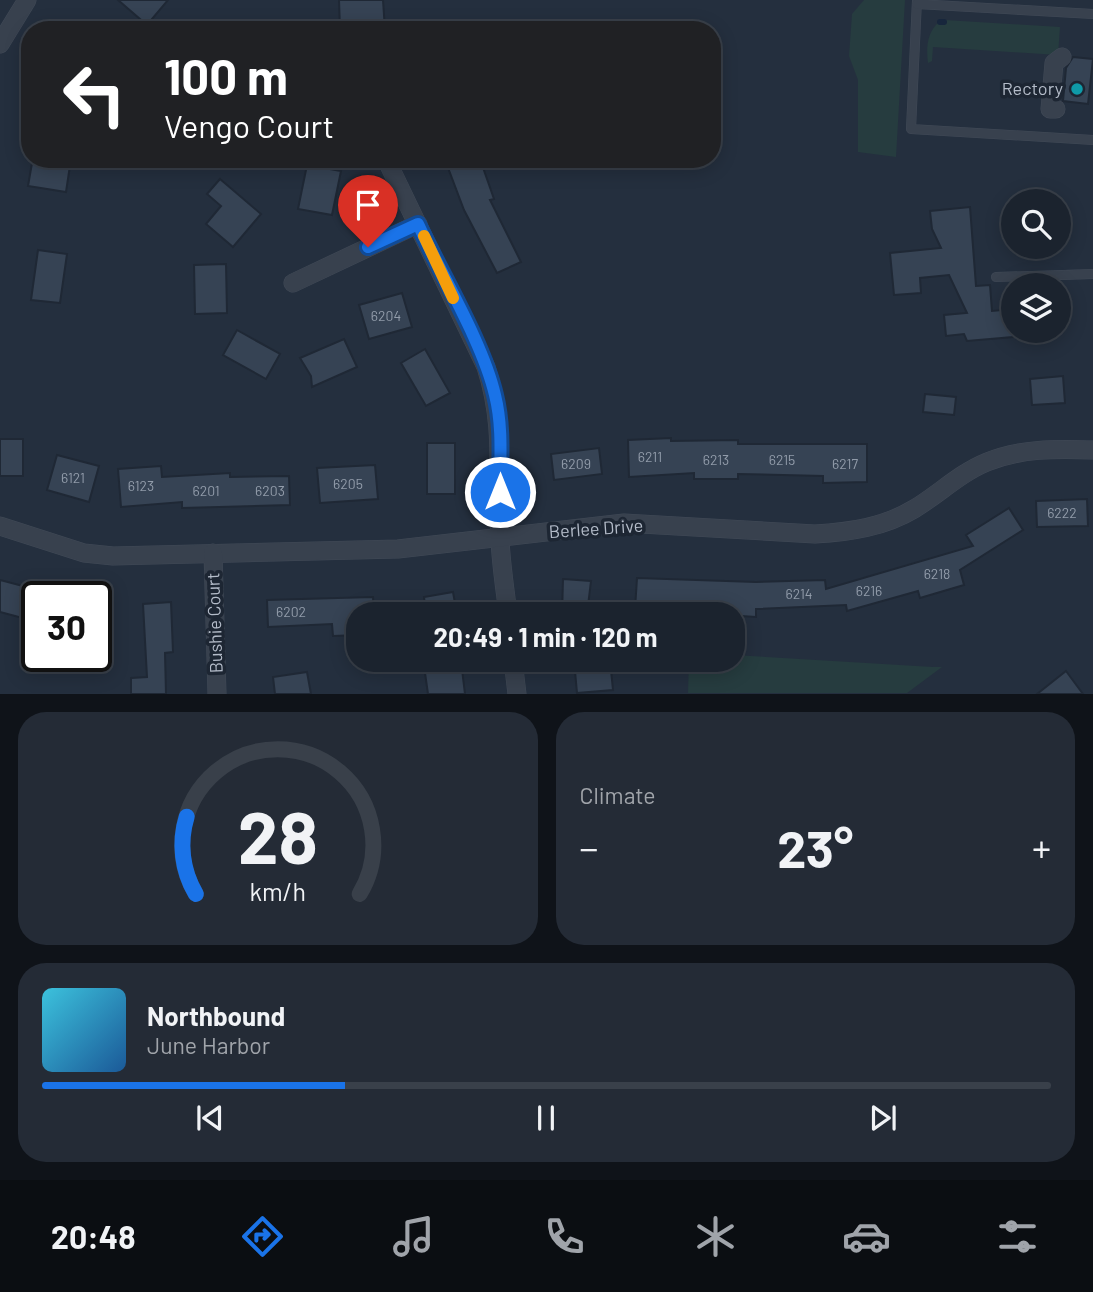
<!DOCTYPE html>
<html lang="en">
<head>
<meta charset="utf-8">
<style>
  body { margin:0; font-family:Barlow,sans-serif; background:#242b36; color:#f1f3f6; height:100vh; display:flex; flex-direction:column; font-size:26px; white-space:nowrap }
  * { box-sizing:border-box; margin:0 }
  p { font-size:23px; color:#a0a4aa }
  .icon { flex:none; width:38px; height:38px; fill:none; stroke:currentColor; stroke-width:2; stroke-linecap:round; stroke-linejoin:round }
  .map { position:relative; height:694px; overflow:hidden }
  .side { display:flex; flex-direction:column; gap:18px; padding:18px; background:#0f1319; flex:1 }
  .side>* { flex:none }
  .hud { position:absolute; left:21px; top:21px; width:700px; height:147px; border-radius:28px; box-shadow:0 4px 18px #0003,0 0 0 2px #39404a; background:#202124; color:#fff; overflow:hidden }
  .buttons { position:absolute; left:1001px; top:189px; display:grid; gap:14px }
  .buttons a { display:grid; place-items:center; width:70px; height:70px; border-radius:50%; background:#1b232e; box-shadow:0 4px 18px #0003,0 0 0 2px #39404a; font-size:35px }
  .speed { position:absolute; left:21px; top:581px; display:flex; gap:14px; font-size:35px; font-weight:700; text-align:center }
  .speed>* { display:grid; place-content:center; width:91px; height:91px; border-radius:50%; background:#1b232e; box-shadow:0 4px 18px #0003,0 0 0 2px #39404a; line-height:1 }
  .speed .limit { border:4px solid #111; border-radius:10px; background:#fff; color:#111 }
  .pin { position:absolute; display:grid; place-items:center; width:60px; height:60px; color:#fff; margin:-72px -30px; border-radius:50% 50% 50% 0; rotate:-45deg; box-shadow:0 0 7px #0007 }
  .pin .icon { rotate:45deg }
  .me { position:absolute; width:77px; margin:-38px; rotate:0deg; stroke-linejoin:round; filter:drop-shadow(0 0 5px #0008) }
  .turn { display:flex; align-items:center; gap:24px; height:147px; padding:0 28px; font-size:32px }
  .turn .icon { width:91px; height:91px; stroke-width:2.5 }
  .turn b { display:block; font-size:49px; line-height:60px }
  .big { font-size:52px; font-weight:700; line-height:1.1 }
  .side .card { flex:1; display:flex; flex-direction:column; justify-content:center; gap:10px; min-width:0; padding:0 24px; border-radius:28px; background:#242b36 }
  .side .dial { align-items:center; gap:0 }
  .dial svg { height:182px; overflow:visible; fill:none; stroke:#39404a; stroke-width:7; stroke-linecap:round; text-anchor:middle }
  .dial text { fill:#f1f3f6; stroke:none }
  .song { display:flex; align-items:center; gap:21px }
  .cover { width:84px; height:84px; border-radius:10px; background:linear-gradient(135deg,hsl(190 70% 55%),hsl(210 70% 35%)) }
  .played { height:7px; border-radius:4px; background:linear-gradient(90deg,#1a73e8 30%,#39404a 30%) }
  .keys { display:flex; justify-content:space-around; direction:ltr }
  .heat { display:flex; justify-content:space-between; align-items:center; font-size:38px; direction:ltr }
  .side .tiles { flex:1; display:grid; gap:18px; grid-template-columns:1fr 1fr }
  .card:last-child { grid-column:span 2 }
  .trip { position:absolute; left:346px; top:602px; width:399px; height:70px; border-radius:28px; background:#1b232e; box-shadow:0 4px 18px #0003,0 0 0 2px #39404a; font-weight:700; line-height:70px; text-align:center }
  .tab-bar { display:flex; height:112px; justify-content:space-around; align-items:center; background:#0b0e12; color:#a0a4aa }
  .tab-bar .icon { width:49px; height:49px }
  .tab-bar .active { color:#1a73e8 }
  .tab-bar b { font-size:32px; color:#f1f3f6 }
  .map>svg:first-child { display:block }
  .green { fill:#263c3f }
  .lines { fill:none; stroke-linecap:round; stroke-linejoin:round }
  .stream { stroke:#17263c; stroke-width:6 }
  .building { fill:#364354; stroke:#1f2835; stroke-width:2 }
  .lane-casing { stroke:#414a57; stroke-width:10 }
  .street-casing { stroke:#414a57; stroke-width:19 }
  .lane { stroke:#38414e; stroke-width:9 }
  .street { stroke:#38414e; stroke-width:18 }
  .route-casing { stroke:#114b97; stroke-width:18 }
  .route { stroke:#1a73e8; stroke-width:12 }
  .slow { stroke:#f59e0b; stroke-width:12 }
  .culture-dot { fill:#0f9aa8; stroke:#1d2633; stroke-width:2.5 }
  .labels { text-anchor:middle; stroke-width:7; stroke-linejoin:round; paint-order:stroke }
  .number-label { font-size:14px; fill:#929caa }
  .poi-label { font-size:18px; fill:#b4bcc9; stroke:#1d2633; text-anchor:end }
  .street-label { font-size:18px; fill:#b4bcc9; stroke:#1d2633 }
</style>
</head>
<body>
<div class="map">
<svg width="1093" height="694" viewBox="0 0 1093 694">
  <rect width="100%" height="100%" fill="#242f3e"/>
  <!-- green -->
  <g class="green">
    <polygon points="864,0 905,0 896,157 858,152 858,80 849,56 852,14"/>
    <path d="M945 20 1060 27 1058 55 933 47 932 61 928 63C926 48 927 32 939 22L945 23Z"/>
    <polygon points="733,655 933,667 942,667 907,693 688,693 689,660 733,660"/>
  </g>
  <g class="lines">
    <!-- stream -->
    <polyline class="stream" points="940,22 944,22"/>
  </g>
  <!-- building -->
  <g class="building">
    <polygon points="118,0 168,0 147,25"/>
    <polygon points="339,0 383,0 385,30 340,30"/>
    <polygon points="1073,57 1093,59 1088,104 1063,101 1066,68"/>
    <polygon points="40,159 71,159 66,192 28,186 32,163 39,164"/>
    <polygon points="462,159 480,159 494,199 490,200 521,262 497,273 464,210 447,165"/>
    <polygon points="307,165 341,171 332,215 298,209"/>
    <polygon points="220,179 261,214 233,247 206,224 221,206 207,194"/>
    <polygon points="970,207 976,286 990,285 992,311 1013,309 1013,337 967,341 964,334 946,336 944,315 967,313 949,275 920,278 921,293 894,295 890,253 941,248 932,229 930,211"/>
    <polygon points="38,250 67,254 60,303 31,300"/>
    <polygon points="226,264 227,313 195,314 194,265"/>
    <polygon points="402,293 412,327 369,339 359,305"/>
    <polygon points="237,330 280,354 266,379 223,355"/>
    <polygon points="344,339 357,367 312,387 311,376 300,358"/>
    <polygon points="425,349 450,393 426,406 401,363"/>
    <polygon points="1063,376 1065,403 1032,405 1030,379"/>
    <polygon points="925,394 956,397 954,415 923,412"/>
    <polygon points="671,438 671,441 738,440 738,444 867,444 867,482 823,483 823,476 738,474 738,479 694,479 694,473 629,477 628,440"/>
    <rect x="0" y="439" width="23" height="37"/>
    <rect x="427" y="443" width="28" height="51"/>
    <polygon points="599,448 602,474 554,480 551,454"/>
    <polygon points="57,455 99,466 89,502 47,490"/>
    <polygon points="375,465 378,499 320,503 317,468"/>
    <polygon points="161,466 162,477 230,473 230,477 289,476 290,505 182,508 182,502 121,507 118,469"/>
    <polygon points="1087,499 1088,526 1037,527 1036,501"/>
    <polygon points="1009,508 1023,530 960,570 964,585 920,598 918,591 847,611 846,605 756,609 756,617 635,609 637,578 756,582 825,580 826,589 973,546 966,535"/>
    <polygon points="563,579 591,581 587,614 562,614"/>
    <polygon points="0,580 38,590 30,620 0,612"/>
    <polygon points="453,592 457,614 426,614 424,597"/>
    <polygon points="373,597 374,614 359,614 359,635 333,636 332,624 268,627 267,600"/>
    <polygon points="171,602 173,652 165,653 166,694 131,694 131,678 147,677 143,604"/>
    <polygon points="574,660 610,660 613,690 577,693"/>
    <polygon points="461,661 465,694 428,694 424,666"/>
    <polygon points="1066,671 1083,694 1037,694"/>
    <polygon points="307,672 311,694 275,694 273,677"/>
  </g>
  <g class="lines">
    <!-- lane casing -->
    <g class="lane-casing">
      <g id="lane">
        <polyline points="917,0 911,129 1093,140"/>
        <polyline points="917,4 1093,14"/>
        <polyline points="996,277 1093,274"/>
      </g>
    </g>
    <!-- street casing -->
    <g class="street-casing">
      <g id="street">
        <polyline points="0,44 27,0"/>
        <polyline points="1056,109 1050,109 1054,63 1062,57"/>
        <path d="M386 159 486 367C506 429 496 477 500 539 501 564 505 589 508 614"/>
        <polyline points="293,283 418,224"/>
        <path d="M0 526 84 553 113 556 398 549 624 523 815 534C850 532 884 527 914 509 939 494 960 473 987 462 1021 448 1056 449 1093 450"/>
        <polyline points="213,553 217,694"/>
        <polyline points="513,660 517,694"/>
      </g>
    </g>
    <!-- lane -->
    <use href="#lane" class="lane"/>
    <!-- street -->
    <use href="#street" class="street"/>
  </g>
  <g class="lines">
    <!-- route casing -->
    <g class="route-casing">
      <path id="route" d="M368 247 418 224C441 274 483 343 495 395 503 427 500 460 500 492"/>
    </g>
    <!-- route -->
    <use href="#route" class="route"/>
    <!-- slow -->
    <polyline class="slow" points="424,236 453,298"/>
  </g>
  <!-- markers -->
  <circle class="culture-dot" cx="1077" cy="89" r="7"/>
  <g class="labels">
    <!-- number labels -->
    <g class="number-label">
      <text x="386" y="321">6204</text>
      <text x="650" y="462">6211</text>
      <text x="716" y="465">6213</text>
      <text x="782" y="465">6215</text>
      <text x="576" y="469">6209</text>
      <text x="845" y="469">6217</text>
      <text x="73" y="483">6121</text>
      <text x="348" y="489">6205</text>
      <text x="141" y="491">6123</text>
      <text x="206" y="496">6201</text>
      <text x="270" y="496">6203</text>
      <text x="1062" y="518">6222</text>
      <text x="937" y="579">6218</text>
      <text x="869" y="596">6216</text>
      <text x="799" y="599">6214</text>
      <text x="291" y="617">6202</text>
    </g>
    <!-- poi labels -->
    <g class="poi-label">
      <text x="1063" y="95">Rectory</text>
    </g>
    <!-- street labels -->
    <g class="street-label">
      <text transform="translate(596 529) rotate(-4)" y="6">Berlee Drive</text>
      <text transform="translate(215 623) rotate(-92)" y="6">Bushie Court</text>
    </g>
  </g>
</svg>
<div class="buttons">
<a><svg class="icon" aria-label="search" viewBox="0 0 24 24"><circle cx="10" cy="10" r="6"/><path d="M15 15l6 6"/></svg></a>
<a><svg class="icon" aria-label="layers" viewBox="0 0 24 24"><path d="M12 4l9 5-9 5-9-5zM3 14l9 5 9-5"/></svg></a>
</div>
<div class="speed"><div class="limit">30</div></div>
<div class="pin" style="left:368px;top:247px;background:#d93025"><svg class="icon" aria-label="arrive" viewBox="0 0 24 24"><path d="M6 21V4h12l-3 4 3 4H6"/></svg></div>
<svg class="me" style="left:500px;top:492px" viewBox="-20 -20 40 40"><circle r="17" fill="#1a73e8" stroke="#fff" stroke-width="3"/><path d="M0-11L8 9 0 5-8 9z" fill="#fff"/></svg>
<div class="trip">20:49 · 1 min · 120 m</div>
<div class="hud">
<div class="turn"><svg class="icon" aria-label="left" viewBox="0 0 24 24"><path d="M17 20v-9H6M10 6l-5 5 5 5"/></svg><div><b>100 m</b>Vengo Court</div></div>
</div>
</div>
<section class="side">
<div class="tiles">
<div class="card dial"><svg viewBox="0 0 100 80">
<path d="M14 69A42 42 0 1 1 86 69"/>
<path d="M14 69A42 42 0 0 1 10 35" stroke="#1a73e8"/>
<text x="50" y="56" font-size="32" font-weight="700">28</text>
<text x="50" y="72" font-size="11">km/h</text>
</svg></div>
<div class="card"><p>Climate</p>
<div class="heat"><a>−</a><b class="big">23°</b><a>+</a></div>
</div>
<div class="card">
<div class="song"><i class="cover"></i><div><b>Northbound</b><p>June Harbor</p></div></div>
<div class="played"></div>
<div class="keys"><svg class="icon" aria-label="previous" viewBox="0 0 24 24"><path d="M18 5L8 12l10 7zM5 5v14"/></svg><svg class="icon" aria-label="pause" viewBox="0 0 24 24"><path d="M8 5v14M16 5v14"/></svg><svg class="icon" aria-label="next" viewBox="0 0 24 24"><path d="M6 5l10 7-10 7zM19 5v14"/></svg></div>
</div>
</div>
</section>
<nav class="tab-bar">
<b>20:48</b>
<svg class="icon active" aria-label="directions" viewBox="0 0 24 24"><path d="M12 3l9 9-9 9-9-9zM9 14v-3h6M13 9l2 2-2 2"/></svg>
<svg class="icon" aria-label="music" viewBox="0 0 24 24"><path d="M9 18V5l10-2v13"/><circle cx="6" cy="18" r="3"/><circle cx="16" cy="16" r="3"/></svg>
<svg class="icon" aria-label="phone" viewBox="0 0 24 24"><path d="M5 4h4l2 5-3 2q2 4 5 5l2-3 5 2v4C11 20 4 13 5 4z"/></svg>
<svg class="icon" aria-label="climate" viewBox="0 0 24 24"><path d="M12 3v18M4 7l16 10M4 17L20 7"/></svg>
<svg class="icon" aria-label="car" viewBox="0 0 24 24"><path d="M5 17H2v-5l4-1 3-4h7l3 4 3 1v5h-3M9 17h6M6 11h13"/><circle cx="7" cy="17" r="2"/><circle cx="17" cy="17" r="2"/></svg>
<svg class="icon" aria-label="filters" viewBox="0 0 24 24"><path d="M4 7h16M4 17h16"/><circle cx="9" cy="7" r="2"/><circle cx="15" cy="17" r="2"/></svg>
</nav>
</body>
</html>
